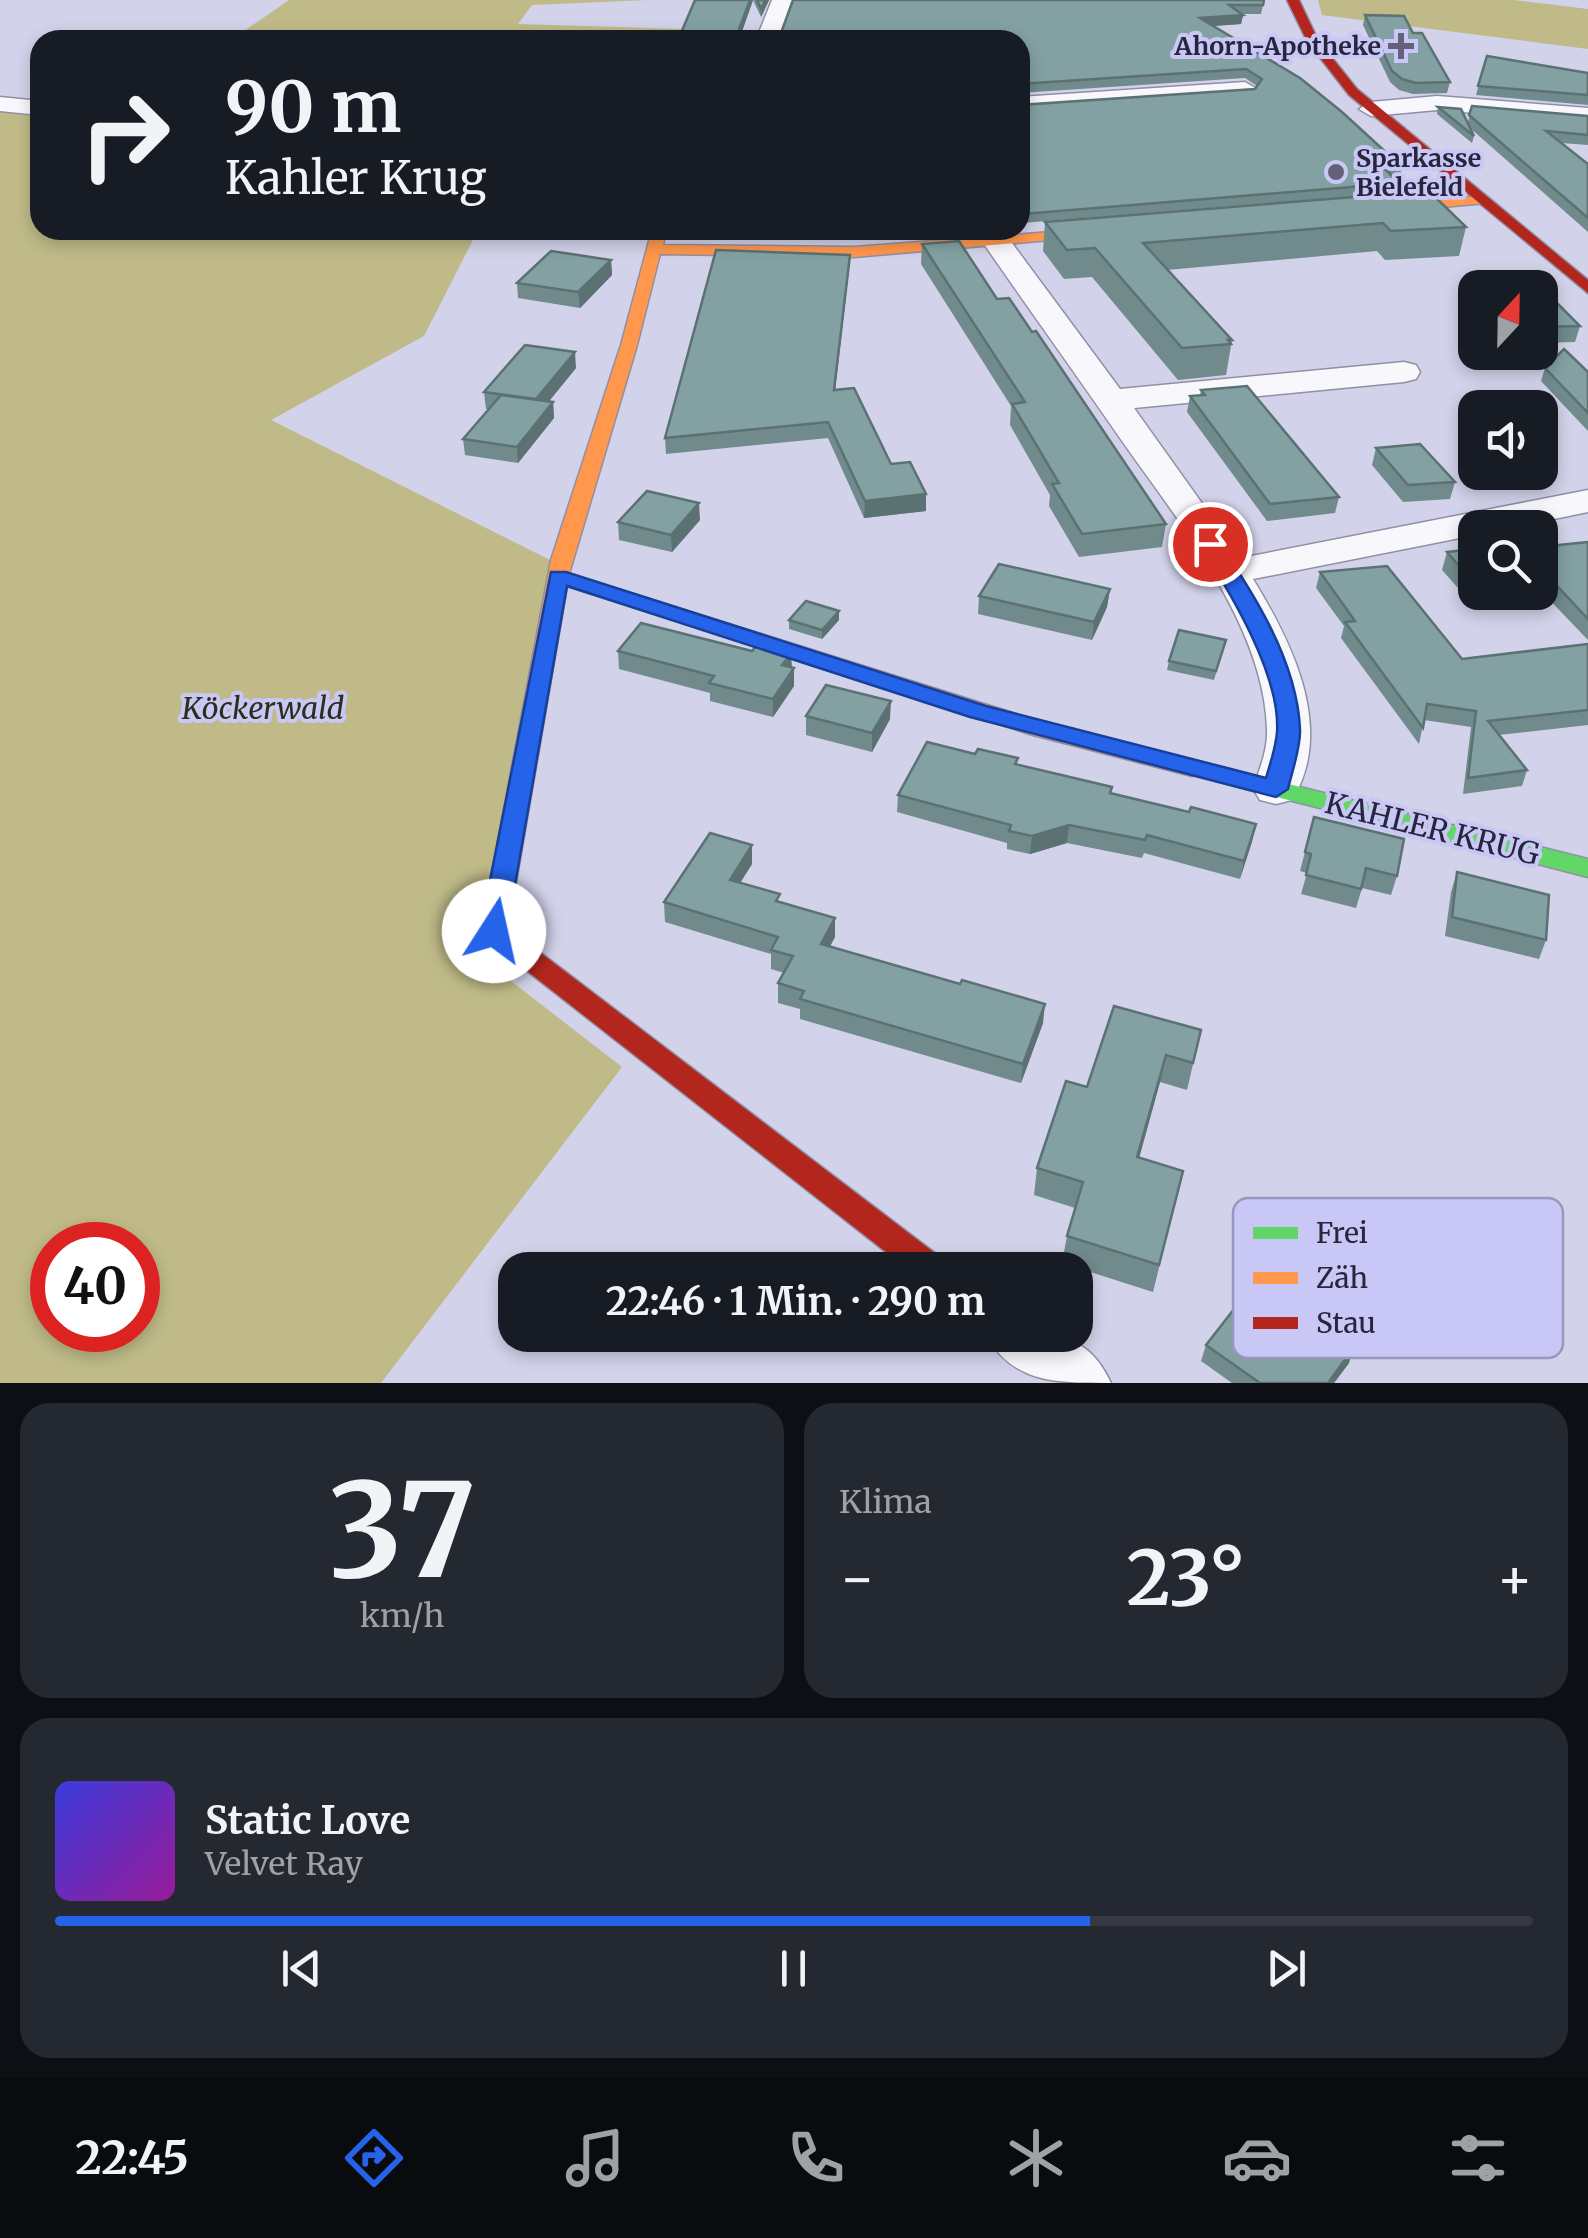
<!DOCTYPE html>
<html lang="de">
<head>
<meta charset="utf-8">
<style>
  body { margin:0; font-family:Merriweather,serif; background:#242831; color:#f1f3f6; height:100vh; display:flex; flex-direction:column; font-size:38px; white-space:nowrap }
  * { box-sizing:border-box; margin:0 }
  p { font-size:32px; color:#9ea1a6 }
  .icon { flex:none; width:55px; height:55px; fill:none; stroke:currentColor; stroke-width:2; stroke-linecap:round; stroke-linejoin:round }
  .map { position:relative; height:1383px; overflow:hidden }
  .details { display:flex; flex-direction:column; gap:20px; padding:20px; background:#0d0f14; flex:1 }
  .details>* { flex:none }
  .banner { position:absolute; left:30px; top:30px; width:1000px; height:210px; border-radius:30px; box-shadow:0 5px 15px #0003; background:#171b24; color:#f1f3f6; overflow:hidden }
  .needle { width:65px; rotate:22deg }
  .fabs { position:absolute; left:1458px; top:270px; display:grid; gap:20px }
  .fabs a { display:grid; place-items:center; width:100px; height:100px; border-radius:20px; background:#171b24; box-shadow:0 5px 15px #0003; font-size:50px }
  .speed { position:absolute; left:30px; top:1222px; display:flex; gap:20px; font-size:50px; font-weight:700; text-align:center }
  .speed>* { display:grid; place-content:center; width:130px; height:130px; border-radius:50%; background:#171b24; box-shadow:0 5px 15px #0003; line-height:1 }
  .speed .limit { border:15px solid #d22; background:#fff; color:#111 }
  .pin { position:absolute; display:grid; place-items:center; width:85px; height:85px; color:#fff; margin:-42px; border:5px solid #fff; border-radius:50%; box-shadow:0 2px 10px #0007 }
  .me { position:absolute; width:110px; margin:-55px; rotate:10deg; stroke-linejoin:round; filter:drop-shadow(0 0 8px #0008) }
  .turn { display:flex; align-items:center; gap:35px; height:210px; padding:0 30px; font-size:45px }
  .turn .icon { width:130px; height:130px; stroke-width:2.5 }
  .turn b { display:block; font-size:70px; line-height:85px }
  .big { font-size:75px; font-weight:700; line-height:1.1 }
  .details .tile { flex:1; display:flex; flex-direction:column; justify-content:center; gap:15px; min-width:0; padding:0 35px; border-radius:30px; background:#242831 }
  .details .dial { align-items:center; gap:0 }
  .dial b { font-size:130px; line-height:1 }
  .song { display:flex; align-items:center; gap:30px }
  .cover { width:120px; height:120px; border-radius:15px; background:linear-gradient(135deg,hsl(240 70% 55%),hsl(300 70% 35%)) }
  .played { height:10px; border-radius:5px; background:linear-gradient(90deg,#2563eb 70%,#363941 70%) }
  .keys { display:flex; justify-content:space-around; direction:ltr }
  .heat { display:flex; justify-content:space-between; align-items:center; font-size:55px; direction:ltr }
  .details .tiles { flex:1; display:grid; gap:20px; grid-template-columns:1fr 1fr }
  .tile:last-child { grid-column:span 2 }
  .trip { position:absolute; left:498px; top:1252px; width:595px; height:100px; border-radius:30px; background:#171b24; box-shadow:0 5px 15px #0003; font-weight:700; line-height:100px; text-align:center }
  .menu { display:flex; height:160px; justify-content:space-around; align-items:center; background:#090b0e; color:#9ea1a6 }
  .menu .icon { width:70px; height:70px }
  .menu .on { color:#2563eb }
  .menu b { font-size:45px; color:#f1f3f6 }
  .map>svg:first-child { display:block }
  .green { fill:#bfba88; fill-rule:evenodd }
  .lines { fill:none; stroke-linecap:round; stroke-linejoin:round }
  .street-casing { stroke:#908fa4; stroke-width:3 }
  .fast-casing { stroke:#908fa4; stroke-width:3 }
  .slow-casing { stroke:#908fa4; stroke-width:3 }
  .jam-casing { stroke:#908fa4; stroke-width:3 }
  .street { fill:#f8f8fc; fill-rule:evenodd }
  .fast { fill:#63d668; fill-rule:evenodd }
  .slow { fill:#ff974d; fill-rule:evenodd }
  .jam { fill:#b3261e; fill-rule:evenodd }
  .wall { fill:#718a8c }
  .shaded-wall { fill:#5c7172 }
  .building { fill:#83a1a3; stroke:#5c7172; stroke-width:2.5 }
  .route { fill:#2563eb; stroke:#184099; stroke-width:2.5 }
  .poi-dot { fill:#636279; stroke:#c8c7f5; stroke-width:4 }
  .labels { text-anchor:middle; stroke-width:8; stroke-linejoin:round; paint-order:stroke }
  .far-poi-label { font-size:25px; font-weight:bold; fill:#27263c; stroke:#c8c7f5; text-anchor:end }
  .park-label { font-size:30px; font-style:italic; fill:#2e2d19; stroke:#c8c7f5 }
  .street-label { font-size:30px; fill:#27263c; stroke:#c8c7f5 }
  .key { fill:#c8c7f5; stroke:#9897be; stroke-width:2.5 }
  .key-label { font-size:28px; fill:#27263c }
</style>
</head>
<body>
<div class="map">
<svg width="1588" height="1383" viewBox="0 0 1588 1383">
  <rect width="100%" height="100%" fill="#d2d2ea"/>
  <!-- green -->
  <g class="green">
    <polygon points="289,0 647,0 532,5 518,24 685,29 680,40 231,40"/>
    <polygon points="1318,0 1514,0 1588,9 1588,49 1322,15"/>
    <path d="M0 112 40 116V230H478L424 336 271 420 560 565 476 954 622 1067 381 1383H0ZM52 1245H138V1330H52Z"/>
  </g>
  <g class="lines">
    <!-- street casing -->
    <g class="street-casing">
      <g id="street">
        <polygon points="772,0 794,0 778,40 756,40"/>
        <polygon points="1245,82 1257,89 1253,94 1020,111 1020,97"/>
        <polygon points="1437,96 1588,108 1588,122 1437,110 1371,116 1359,109 1371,102"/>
        <polygon points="0,97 40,101 40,115 0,111"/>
        <path d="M996 232 1006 235 1120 389 1404 362 1416 365 1420 372 1416 379 1404 382 1134 408 1241 558 1588 490V512L1510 528H1475V535L1253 579C1291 641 1336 729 1292 800L1276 804 1260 800 1253 789C1259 770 1268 750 1267 730 1265 627 1179 522 1122 441 1076 374 1028 308 982 241L986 235Z"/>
        <path d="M986 1335C1041 1335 1084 1324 1111 1383 1055 1383 1013 1383 986 1335Z"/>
      </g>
    </g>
    <!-- fast casing -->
    <g class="fast-casing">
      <polygon id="fast" points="1192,760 1588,859 1588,877 1184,773 1180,768 1184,763"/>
    </g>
    <!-- slow casing -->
    <g class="slow-casing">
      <g id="slow">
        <polygon points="1481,196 1488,200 1486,203 1366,214 1359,210 1366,206"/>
        <polygon points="1116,227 1123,231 1121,234 854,257 660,254 637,345 569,574 1048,724 1200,763 1204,768 1200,773 1192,776 1033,735 567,586 511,911 507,918 489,918 485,911 551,560 621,345 652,230 666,230 663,245 854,247"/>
      </g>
    </g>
    <!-- jam casing -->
    <g class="jam-casing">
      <g id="jam">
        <polygon points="1287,0 1299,0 1318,40 1357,89 1588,280 1588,293 1349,95 1307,41"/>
        <polygon points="498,902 507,904 511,911 508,928 944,1260 949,1270 909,1270 485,938 481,931 489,904"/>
      </g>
    </g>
    <!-- street -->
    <use href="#street" class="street"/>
    <!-- fast -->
    <use href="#fast" class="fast"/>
    <!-- slow -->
    <use href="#slow" class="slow"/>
    <!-- jam -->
    <use href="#jam" class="jam"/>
  </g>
  <!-- wall -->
  <g class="wall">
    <polygon points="695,0 769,0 761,17 753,0 739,40 678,40"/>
    <polygon points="1264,0 1261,14 1240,14 1243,15 1241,24 1212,26 1402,167 1400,177 1393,177 1399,183 1397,193 1022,223 1020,220 1020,105 1255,89 1257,86 1245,78 1020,93 1020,40 775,40 775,35 781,33"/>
    <polygon points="1365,15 1413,33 1450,82 1447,93 1413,94 1399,90 1390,82 1363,25"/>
    <polygon points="1487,56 1588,73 1588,105 1476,95"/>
    <polygon points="1472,106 1588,116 1588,145 1561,143 1588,164 1588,232 1470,128 1474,136 1472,143 1437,114 1438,107 1468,122"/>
    <polygon points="1429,191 1466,227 1459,256 1385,260 1377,251 1167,270 1232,340 1226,375 1178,380 1092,277 1064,279 1043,251 1045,222"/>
    <polygon points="723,230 832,230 831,237 723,235"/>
    <polygon points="922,244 997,299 1166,524 1162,547 1079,557 1049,506 1050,495 1010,425 1011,406 921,264"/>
    <polygon points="850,255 849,270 835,390 891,464 926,494 926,511 864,518 828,438 666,454 665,438"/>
    <polygon points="611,260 612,275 580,308 518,298 517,283"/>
    <polygon points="1529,275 1580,326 1575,342 1540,343 1540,288 1475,288 1475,297 1470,292 1474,277"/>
    <polygon points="576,368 549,401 553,402 554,418 518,463 465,455 463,439 489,409 486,409 484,392"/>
    <polygon points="1545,368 1588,372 1588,431 1541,381"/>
    <polygon points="1201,390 1339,497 1335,513 1267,521 1187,412 1190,396 1200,395"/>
    <polygon points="1376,448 1455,482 1450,499 1403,502 1372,465"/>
    <polygon points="700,520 672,552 619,540 618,522"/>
    <polygon points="1588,542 1588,640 1540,590 1540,547"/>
    <polygon points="1475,549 1475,592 1516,592 1467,598 1442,570 1447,552"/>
    <polygon points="1320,572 1462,659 1588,644 1588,725 1499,735 1527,770 1522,786 1463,794 1471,727 1424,720 1419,744 1341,638 1344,626 1316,588"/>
    <polygon points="1110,589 1107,607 1092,640 978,614 979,596"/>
    <polygon points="789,620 839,620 822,639 789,629"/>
    <polygon points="1226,640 1214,680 1167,670 1169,661"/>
    <polygon points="618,651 752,651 791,654 794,686 773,717 710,701 710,693 619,669"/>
    <polygon points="806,716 890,719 872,752 806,735"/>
    <polygon points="1017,764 1112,787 1111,794 1189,812 1256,824 1240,879 1144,853 1142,858 1067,843 1030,854 1007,849 1007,843 897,812 898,795"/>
    <polygon points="1314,817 1397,876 1391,895 1362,888 1356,908 1301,894 1307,873 1300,871"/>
    <polygon points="752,864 740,883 780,902 835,918 835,937 830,946 1043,1023 1021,1083 800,1019 800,1009 778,1003 778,983 784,973 771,969 771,954 665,922 664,902"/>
    <polygon points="1457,872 1546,940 1539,959 1445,936 1451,892"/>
    <polygon points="1201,1030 1187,1090 1160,1082 1139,1157 1183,1171 1153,1292 1062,1263 1067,1236 1075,1208 1034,1195 1037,1168 1087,1087"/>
    <polygon points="1353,1242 1402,1314 1398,1324 1340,1305 1349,1252"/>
    <polygon points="1206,1345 1349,1363 1334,1383 1232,1383 1201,1361"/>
  </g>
  <!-- shaded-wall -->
  <g class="shaded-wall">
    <polygon points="750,0 753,0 739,40 735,40"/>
    <polygon points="765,0 769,0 761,17 761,9"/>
    <polygon points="1243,15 1241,24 1199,27 1200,18"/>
    <polygon points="850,255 849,270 833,406 834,390"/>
    <polygon points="611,260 612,275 580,308 578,292"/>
    <polygon points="575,352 576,368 537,416 536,399"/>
    <polygon points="553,402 554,418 518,463 517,447"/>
    <polygon points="926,494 926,511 864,518 865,501"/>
    <polygon points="699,503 700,520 672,552 671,535"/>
    <polygon points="1110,589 1107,607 1092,640 1094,622"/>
    <polygon points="839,611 839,620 822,639 822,630"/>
    <polygon points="791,654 791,671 794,668 794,686 773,717 773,699 782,665"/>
    <polygon points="891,701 890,719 872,752 872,733"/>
    <polygon points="1256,824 1252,842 1240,879 1244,861"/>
    <polygon points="1069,825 1067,843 1030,854 1032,836"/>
    <polygon points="752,845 752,864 730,899 730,880"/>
    <polygon points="835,918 835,937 821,963 821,944"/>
    <polygon points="1045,1004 1043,1023 1021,1083 1023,1064"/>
    <polygon points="1166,1055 1160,1082 1132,1184 1137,1157"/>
    <polygon points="1354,1347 1349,1363 1334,1383 1328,1383"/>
  </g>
  <!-- building -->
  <g class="building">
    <polygon points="695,0 750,0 735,40 678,40"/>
    <polygon points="757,0 765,0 761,9"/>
    <polygon points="793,0 1264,0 1263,5 1229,5 1243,15 1200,18 1300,78 1342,112 1402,167 1384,168 1399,183 1023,214 1020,209 1020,105 1255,89 1262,79 1246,69 1020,84 1020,87 1020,40 778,40 775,35 781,33"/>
    <polygon points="1365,15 1404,16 1413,33 1422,33 1450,82 1416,83 1402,79 1392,71"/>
    <polygon points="1487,56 1588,73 1588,95 1478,86"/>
    <polygon points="1472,106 1588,116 1588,135 1546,131 1588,164 1588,218 1469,115"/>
    <polygon points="1438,107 1461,109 1474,136"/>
    <polygon points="1429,191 1466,227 1391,231 1383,223 1143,243 1232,340 1228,340 1231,344 1182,348 1095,248 1067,250 1045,222"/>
    <polygon points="959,241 997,299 1009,298 1032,332 1036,331 1166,524 1082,534 1052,484 1059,483 1012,404 1025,402 922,244"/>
    <polygon points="716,250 850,255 834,390 854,388 891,464 910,462 926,494 865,501 828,422 665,438"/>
    <polygon points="551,251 611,260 578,292 517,283"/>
    <polygon points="1529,275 1580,326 1540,327 1540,288 1484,288 1474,277"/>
    <polygon points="525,345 575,352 536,399 484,392"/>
    <polygon points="1564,349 1588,372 1588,413 1545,368"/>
    <polygon points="1247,386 1339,497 1270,504 1190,396 1205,395 1201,390"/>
    <polygon points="501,395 553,402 517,447 463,439"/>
    <polygon points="1420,444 1455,482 1408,485 1376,448"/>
    <polygon points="647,491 699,503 671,535 618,522"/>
    <polygon points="1588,542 1588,619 1546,574 1547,572 1540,565 1540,547"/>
    <polygon points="1475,549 1475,580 1472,581 1447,552"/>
    <polygon points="999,564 1110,589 1094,622 979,596"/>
    <polygon points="1387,566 1462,659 1588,644 1588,710 1488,721 1527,770 1468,778 1476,711 1427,704 1423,728 1345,622 1355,621 1320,572"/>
    <polygon points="806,601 839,611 822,630 789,620"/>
    <polygon points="641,623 752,651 758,644 791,654 782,665 794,668 773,699 709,683 714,676 618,651"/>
    <polygon points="1179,630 1226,640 1216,671 1169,661"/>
    <polygon points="826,685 891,701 872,733 806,716"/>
    <polygon points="927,742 975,754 978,749 1018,758 1015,764 1112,787 1110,793 1189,812 1191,807 1256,824 1244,861 1147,835 1145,840 1069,825 1032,836 1009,831 1011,825 898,795"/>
    <polygon points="1314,817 1404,839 1397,876 1366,868 1361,889 1306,875 1311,854 1305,852"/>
    <polygon points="710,833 752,845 730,880 780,894 776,901 835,918 821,944 960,984 962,980 1045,1004 1023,1064 800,999 804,991 778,983 793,956 771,950 778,937 664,902"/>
    <polygon points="1457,872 1549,895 1546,940 1452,917"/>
    <polygon points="1114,1006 1201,1030 1193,1063 1166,1055 1137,1157 1183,1171 1159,1265 1067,1236 1083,1182 1037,1168 1066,1081 1087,1087"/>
    <polygon points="1256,1281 1354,1347 1328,1383 1260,1383 1206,1345"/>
  </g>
  <!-- route -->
  <path class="route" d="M1210 537 1217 539C1254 594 1297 661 1300 729 1301 747 1292 771 1288 789L1276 797 970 717 567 586 507 931 503 938H484L480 931 551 572H566L986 706 1266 778C1270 764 1276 747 1277 732 1281 675 1229 591 1200 544Z"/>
  <!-- markers -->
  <g class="poi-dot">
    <path d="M1396 31h10v10h10v10h-10v10h-10v-10h-10v-10h10z"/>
    <circle cx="1336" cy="172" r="10"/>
  </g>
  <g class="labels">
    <!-- far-poi labels -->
    <g class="far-poi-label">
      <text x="1381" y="55">Ahorn-Apotheke</text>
      <text x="1356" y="167" text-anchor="start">Sparkasse<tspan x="1356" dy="29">Bielefeld</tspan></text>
    </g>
    <!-- park labels -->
    <g class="park-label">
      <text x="263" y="719">Köckerwald</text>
    </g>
    <!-- street labels -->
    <g class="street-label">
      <text transform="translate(1432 829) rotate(14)" y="10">KAHLER KRUG</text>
    </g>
  </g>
  <!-- legend -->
  <rect x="1233" y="1198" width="330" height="160" rx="15" class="key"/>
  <rect x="1253" y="1227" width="45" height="12" fill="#63d668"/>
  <rect x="1253" y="1272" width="45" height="12" fill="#ff974d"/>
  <rect x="1253" y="1317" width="45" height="12" fill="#b3261e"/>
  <g class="key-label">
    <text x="1316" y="1243">Frei</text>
    <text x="1316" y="1288">Zäh</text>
    <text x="1316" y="1333">Stau</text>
  </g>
</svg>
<div class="fabs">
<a><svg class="needle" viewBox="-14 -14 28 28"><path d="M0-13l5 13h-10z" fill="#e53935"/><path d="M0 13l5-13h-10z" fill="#9ea1a6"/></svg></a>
<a><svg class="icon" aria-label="sound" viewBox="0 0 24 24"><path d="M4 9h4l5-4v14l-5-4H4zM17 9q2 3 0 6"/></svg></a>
<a><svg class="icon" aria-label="search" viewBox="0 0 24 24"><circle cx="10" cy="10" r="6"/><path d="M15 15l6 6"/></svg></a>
</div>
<div class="speed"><div class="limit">40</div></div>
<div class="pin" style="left:1210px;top:544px;background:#d93025"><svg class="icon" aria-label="arrive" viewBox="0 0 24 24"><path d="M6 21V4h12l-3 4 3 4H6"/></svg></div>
<svg class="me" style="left:494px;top:931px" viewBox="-20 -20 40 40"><circle r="19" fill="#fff"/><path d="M0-13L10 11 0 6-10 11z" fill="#2563eb"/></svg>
<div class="trip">22:46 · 1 Min. · 290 m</div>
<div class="banner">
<div class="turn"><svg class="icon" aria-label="right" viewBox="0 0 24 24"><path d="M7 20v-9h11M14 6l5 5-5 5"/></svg><div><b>90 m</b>Kahler Krug</div></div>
</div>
</div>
<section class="details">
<div class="tiles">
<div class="tile dial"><b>37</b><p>km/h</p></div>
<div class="tile"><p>Klima</p>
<div class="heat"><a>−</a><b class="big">23°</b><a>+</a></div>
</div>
<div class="tile">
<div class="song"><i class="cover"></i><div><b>Static Love</b><p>Velvet Ray</p></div></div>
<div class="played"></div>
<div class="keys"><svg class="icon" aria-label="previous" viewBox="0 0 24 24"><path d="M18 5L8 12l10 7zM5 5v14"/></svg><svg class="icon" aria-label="pause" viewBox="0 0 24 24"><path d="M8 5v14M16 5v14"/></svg><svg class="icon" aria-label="next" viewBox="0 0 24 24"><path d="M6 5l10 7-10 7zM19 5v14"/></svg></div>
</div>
</div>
</section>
<nav class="menu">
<b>22:45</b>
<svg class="icon on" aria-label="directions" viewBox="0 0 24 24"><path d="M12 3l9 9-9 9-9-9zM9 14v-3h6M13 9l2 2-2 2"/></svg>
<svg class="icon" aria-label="music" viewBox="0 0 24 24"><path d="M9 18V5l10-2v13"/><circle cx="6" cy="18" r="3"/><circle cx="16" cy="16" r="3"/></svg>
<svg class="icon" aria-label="phone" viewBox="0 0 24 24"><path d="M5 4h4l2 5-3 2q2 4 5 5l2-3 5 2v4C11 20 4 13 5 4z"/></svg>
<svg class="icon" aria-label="climate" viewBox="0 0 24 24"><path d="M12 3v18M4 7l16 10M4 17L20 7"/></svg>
<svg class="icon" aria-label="car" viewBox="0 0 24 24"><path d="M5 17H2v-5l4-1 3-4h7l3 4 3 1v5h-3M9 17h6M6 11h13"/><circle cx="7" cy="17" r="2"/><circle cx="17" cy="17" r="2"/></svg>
<svg class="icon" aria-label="filters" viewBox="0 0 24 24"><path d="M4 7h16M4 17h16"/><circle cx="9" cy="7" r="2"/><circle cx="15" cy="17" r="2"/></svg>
</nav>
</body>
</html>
